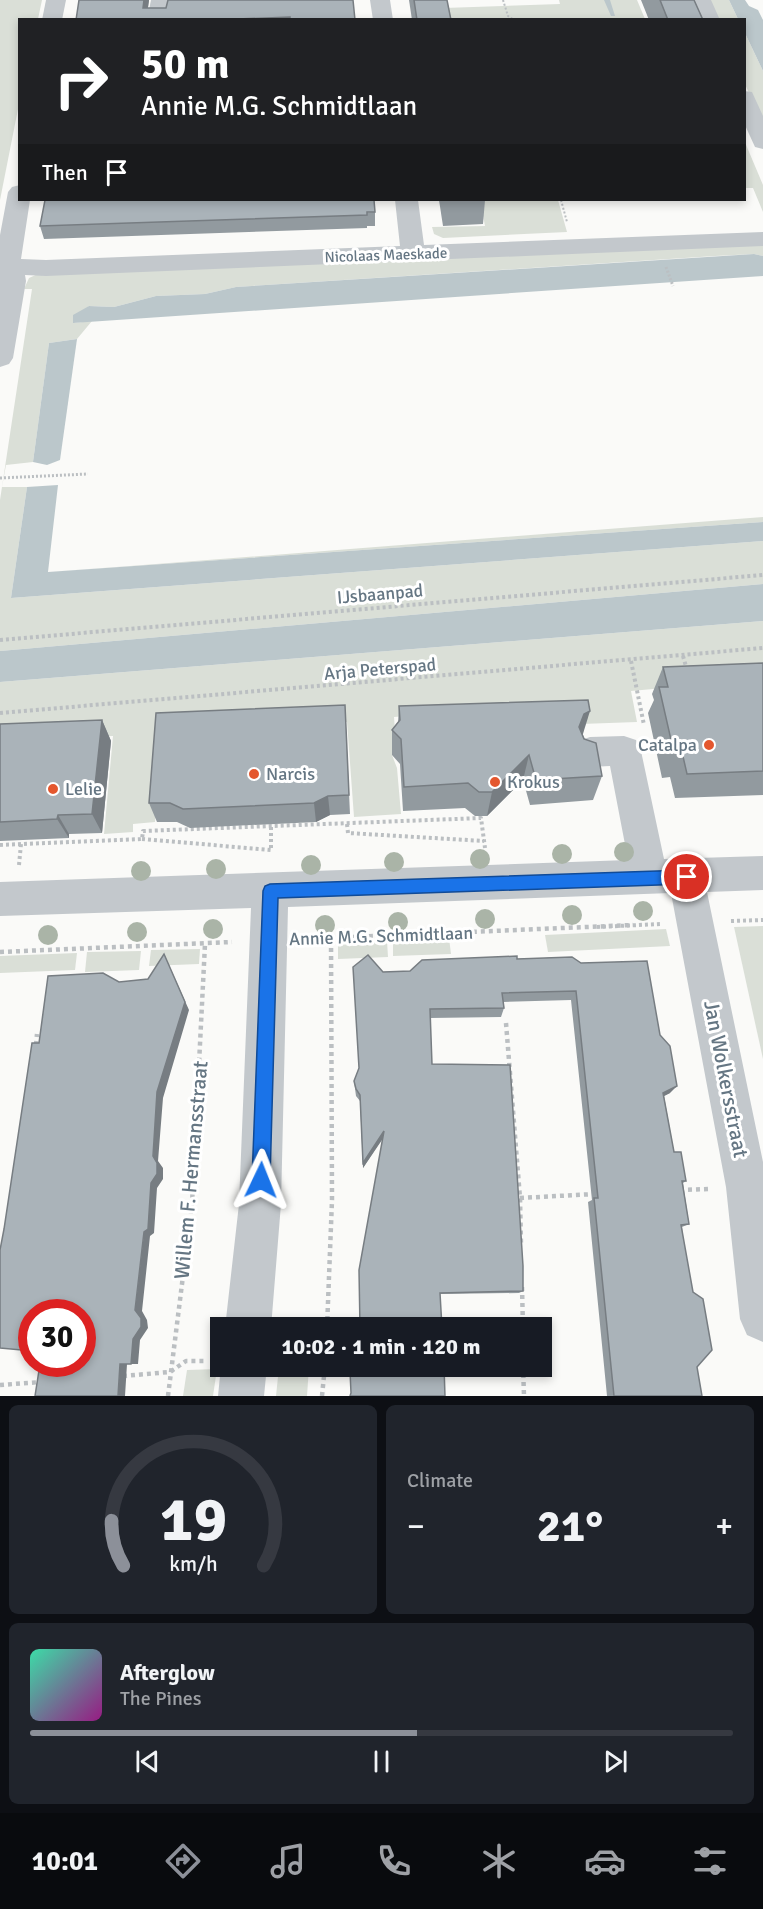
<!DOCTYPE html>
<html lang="en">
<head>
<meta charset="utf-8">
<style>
  body { margin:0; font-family:Signika,sans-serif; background:#20242c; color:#f1f3f6; height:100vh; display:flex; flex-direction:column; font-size:22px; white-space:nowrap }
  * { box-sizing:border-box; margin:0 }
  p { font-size:20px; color:#9ea1a6 }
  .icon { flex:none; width:33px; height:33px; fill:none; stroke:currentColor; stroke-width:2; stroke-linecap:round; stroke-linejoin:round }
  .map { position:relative; height:1396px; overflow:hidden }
  .side { display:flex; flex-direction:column; gap:9px; padding:9px; background:#0d0f14; flex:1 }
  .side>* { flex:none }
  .hud { position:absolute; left:18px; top:18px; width:728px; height:183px; border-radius:0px; box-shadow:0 3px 9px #0003; background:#202124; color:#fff; overflow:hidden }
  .speed { position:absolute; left:18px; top:1299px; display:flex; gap:12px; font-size:30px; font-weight:700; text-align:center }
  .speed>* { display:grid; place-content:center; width:78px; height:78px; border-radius:50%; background:#171b24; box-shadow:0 3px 9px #0003; line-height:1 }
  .speed .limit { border:9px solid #d22; background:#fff; color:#111 }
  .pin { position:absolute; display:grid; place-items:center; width:51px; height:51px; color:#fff; margin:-26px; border:3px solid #fff; border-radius:50%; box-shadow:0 2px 6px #0007 }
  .me { position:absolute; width:66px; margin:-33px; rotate:2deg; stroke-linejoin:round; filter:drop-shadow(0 0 4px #0008) }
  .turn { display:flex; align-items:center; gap:21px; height:126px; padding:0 24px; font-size:27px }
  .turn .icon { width:78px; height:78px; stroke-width:2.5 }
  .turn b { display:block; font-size:42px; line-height:51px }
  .then { display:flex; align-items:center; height:57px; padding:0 24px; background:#0003; gap:12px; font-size:22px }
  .big { font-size:45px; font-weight:800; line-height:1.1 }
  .side .card { flex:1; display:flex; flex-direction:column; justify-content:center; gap:9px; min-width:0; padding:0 21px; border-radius:9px; background:#20242c }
  .side .dial { align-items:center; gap:0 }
  .dial svg { height:156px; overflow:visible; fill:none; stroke:#363941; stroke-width:7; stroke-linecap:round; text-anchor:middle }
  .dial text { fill:#f1f3f6; stroke:none }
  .song { display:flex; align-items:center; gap:18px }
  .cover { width:72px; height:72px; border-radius:9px; background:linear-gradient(135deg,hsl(160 70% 55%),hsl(310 70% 35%)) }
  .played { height:6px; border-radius:3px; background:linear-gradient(90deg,#8c9099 55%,#363941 55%) }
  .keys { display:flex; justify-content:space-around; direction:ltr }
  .heat { display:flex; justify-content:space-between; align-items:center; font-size:33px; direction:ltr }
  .side .tiles { flex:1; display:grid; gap:9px; grid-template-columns:1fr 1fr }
  .card:last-child { grid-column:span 2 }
  .trip { position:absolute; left:210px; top:1317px; width:342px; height:60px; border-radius:0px; background:#171b24; box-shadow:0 3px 9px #0003; font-weight:800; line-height:60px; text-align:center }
  .dock { display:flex; height:96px; justify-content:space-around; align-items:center; background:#090b0e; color:#9ea1a6 }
  .dock .icon { width:42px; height:42px }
  .dock .active { color:#8c9099 }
  .dock b { font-size:27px; color:#f1f3f6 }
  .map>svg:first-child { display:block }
  .green { fill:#dadfd7 }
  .water { fill:#bbc7cb }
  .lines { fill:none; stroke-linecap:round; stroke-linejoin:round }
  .stream { fill:#bbc7cb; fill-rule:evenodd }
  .path-far3 { stroke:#bbbfc2; stroke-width:2; stroke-dasharray:2 2; stroke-linecap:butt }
  .path-far2 { stroke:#bbbfc2; stroke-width:3; stroke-dasharray:2 2; stroke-linecap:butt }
  .path-far1 { stroke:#bbbfc2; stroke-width:4; stroke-dasharray:3 3; stroke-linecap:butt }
  .path { stroke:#bbbfc2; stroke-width:4.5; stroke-dasharray:4 4; stroke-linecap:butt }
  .minor { fill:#c3c8cc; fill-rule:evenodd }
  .tree { fill:#aab4a7 }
  .wall { fill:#929a9f }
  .shaded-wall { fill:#777d82 }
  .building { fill:#aab3b9; stroke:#777d82; stroke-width:1.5 }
  .route { fill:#1a73e8; stroke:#114b97; stroke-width:1.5 }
  .poi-dot { fill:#e4572e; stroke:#fff; stroke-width:2 }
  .labels { text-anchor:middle; stroke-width:6; stroke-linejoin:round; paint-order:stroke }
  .far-street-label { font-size:15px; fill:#657683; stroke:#fff }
  .street-label { font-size:18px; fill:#657683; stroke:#fff }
  .poi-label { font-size:18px; fill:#657683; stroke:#fff; text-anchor:start }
  .near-street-label { font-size:21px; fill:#657683; stroke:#fff }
</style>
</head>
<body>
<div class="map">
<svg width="763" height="1396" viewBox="0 0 763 1396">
  <rect width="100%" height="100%" fill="#fafaf8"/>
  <!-- green -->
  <g class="green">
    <polygon points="0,0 42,0 38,19 20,20 19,104 0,200"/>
    <polygon points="559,0 637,0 645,19 447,19 444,8 560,4"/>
    <polygon points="707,0 729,0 738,19 716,19"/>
    <polygon points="744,31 763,71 763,124 744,82"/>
    <polygon points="744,140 763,185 763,212 753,188 744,188"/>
    <polygon points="480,200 558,200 567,232 443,238 434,234 432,227 485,226"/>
    <polygon points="763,245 763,256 754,254 715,256 236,287 205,294 156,296 114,307 89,306 74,323 92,321 77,339 49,343 33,462 6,465 2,487 27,487 11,598 763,541 763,584 0,651 0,500 32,289 24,289 29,278 40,273"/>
    <polygon points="763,517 763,522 48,572 130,566"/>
    <polygon points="763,621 763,679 631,691 637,722 581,724 576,703 394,717 396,744 392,755 397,768 401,814 354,817 347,722 162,731 155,822 133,824 133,832 104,834 113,736 0,740 0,682"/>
    <polygon points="763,926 763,1059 734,927"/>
    <polygon points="666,929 670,946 548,952 545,935"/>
    <polygon points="449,938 451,954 393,956 393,940"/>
    <polygon points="387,941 388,957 338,959 338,943"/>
    <polygon points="200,949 199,964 149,966 151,950"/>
    <polygon points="141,951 139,970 85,972 87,952"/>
    <polygon points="77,953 75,970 0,973 0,956"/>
    <polygon points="279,1367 309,1367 307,1396 276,1396"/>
    <polygon points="217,1369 213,1396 183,1396 187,1370"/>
  </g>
  <!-- water -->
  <g class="water">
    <polygon points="729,0 745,0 749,6 758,10 763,20 763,71 744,31 744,20 738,19"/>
    <polygon points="754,254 763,256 763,276 73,323 73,315 89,306 114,307 156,296 205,294 236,287"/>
    <polygon points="77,339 60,460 47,465 33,462 49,343"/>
    <polygon points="58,485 48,572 763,522 763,541 11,598 27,487"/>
    <polygon points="763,584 763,621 0,682 0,651"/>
  </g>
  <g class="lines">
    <!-- stream -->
    <polygon class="stream" points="604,0 610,0 615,16 611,16"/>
    <!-- path-far3 -->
    <g class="path-far3">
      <polyline points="503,0 508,16 514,20"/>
      <polyline points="561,200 567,222"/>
    </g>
    <!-- path-far2 -->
    <g class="path-far2">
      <polyline points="666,267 673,286"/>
      <polyline points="0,478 88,474"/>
    </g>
    <!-- path-far1 -->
    <g class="path-far1">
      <polyline points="0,640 763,575"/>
      <polyline points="683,656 687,670"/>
      <polyline points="631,661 644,725"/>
      <polyline points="0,713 763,648"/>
      <polyline points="347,824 348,833 484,841"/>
      <polyline points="271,827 271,851"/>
      <polyline points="142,839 271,850"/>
      <polyline points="0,845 142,839 143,831 481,818 485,848"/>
      <polyline points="19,865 21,844"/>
      <polyline points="731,921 763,920"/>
      <polyline points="597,927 660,924"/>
    </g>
    <!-- path -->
    <g class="path">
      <polyline points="305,939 633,925"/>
      <polyline points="0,952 232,942"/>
      <polyline points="506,1023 520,1198 521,1244"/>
      <polyline points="36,1045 37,1034"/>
      <polyline points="680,1190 708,1189"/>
      <polyline points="520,1198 595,1194"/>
      <polyline points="522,1287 523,1328"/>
      <polyline points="327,1328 332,1200 331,938"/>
      <polyline points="523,1366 524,1396"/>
      <polyline points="123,1376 170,1372 186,1361 205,1361"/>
      <polyline points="0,1385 41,1382"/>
      <polyline points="168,1396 192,1204 205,944"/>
      <polyline points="322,1396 325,1366"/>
    </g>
    <!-- minor -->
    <g class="minor">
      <polygon points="46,0 66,0 62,20 42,20"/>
      <polygon points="151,0 171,0 167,20 147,20"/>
      <polygon points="370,0 390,0 393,20 373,20"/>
      <polygon points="691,0 711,0 720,20 700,20"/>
      <polygon points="744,91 752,92 763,116 763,149 755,147 744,123"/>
      <polygon points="20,185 20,200 30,200 21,259 46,260 400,246 395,200 418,200 424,245 763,232 763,246 46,276 25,275 26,281 13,358 9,364 0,367 0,235 8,192 12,187"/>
      <polygon points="624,736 636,740 641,751 664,859 763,856 763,890 707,892 763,1162 763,1342 747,1335 740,1319 726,1187 671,893 288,907 281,1204 271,1328 225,1328 239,1204 251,908 0,916 0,882 628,860 610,766 590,767 578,763 573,752 578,741 590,737"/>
      <polygon points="221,1366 267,1366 264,1396 218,1396"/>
    </g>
  </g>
  <!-- trees -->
  <g class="tree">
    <circle cx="624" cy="852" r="10"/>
    <circle cx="562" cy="854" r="10"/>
    <circle cx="480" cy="859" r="10"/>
    <circle cx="394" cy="862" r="10"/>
    <circle cx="311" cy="865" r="10"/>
    <circle cx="216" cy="869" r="10"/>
    <circle cx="141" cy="871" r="10"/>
    <circle cx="643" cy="911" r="10"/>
    <circle cx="572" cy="915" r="10"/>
    <circle cx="485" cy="919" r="10"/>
    <circle cx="398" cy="922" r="10"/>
    <circle cx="325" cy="925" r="10"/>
    <circle cx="213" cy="929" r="10"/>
    <circle cx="137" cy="932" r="10"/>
    <circle cx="48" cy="935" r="10"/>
  </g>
  <!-- wall -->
  <g class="wall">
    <polygon points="149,0 148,8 355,20 76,20"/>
    <polygon points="409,0 447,0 451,20 412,20"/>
    <polygon points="641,0 694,0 703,20 649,20"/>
    <polygon points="439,200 485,200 483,224 443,226"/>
    <polygon points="375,212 375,226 367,226 367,228 44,239 40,226"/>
    <polygon points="763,663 763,795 675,798 670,777 662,778 648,713 654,700 652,694 663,667"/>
    <polygon points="345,705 350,814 330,815 316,822 190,828 177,822 157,822 149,803"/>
    <polygon points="399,706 583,735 602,776 593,800 530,805 523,780 487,816 475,816 465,808 403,811 400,764 392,755 392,730 398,722"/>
    <polygon points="102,720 111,741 102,833 69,834 69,838 0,841 0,724"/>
    <polygon points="572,957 670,1093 664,1096 674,1152 686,1181 683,1183 689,1224 682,1227 697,1367 702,1396 607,1396 588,1202 592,1200 571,1000 503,1002 504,1008 501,1017 430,1018 432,1064 523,1291 519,1293 440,1294 382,1139 363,1168 360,1101 356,1096 354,1081 359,1068 383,972 410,971 517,959"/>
  </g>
  <!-- shaded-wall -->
  <g class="shaded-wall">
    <polygon points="144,0 149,0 146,20 143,8"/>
    <polygon points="590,711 582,737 579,727 584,714"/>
    <polygon points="102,720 111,741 102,833 92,814"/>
    <polygon points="529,755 523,780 487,816 492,792"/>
    <polygon points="328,796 330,815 316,822 314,803"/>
    <polygon points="58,815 69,834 69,838 57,819"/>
    <polygon points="164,954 189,1010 163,1098 158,1161 163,1168 163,1179 157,1188 154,1233 150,1236 142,1311 147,1320 148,1328 140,1340 138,1364 131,1364 135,1310 153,1156"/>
    <polygon points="677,1086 670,1093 656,1100 663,1093"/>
    <polygon points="384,1131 384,1137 363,1168 363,1163"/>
    <polygon points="120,1364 127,1364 125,1396 118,1396"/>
  </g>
  <!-- building -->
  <g class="building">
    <polygon points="79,0 144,0 143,8 166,8 168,0 353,0 355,20 290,20 290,17 212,20 76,20"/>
    <polygon points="414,0 447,0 451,20 417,20"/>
    <polygon points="660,0 694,0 703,20 668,20"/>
    <polygon points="45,200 374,200 375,212 367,212 367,215 40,226"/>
    <polygon points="763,663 763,771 687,774 682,752 674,753 659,687 668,687 663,667"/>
    <polygon points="588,700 590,711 584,714 579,727 584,739 596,743 602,776 536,780 529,755 492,792 479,792 468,783 404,787 401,739 392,730 400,720 399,706"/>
    <polygon points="345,705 349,795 328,796 314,803 183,809 170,803 149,803 156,713"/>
    <polygon points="102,720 92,814 58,815 57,819 0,822 0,724"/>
    <polygon points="164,954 185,1002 157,1092 153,1156 157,1163 157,1174 151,1183 148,1229 144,1232 135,1310 141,1318 141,1327 133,1339 131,1364 120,1364 118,1396 35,1396 40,1364 82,1364 82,1312 32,1312 32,1351 0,1348 0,1250 4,1229 32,1043 39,1043 48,976 103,973 119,982 148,979"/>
    <polygon points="368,955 383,972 410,971 422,960 517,956 517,959 572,957 581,963 647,961 660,1035 670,1046 677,1086 663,1093 674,1152 681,1152 686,1181 682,1181 689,1224 681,1225 693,1292 703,1299 712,1350 697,1367 702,1396 614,1396 594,1198 598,1198 576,991 502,993 504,1008 430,1009 432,1064 510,1065 523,1266 523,1291 440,1293 442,1328 360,1328 359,1270 384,1131 363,1163 360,1095 356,1089 354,1081 359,1068 353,967"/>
    <polygon points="361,1366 444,1366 445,1396 350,1396 351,1393 350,1371 361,1370"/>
  </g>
  <!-- route -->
  <polygon class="route" points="687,870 692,872 694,877 692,882 687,884 278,898 270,1180 267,1186 261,1189 255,1186 252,1180 263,891 265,886 270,884"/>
  <!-- markers -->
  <g class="poi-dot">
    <circle cx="709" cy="745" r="6"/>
    <circle cx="254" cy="774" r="6"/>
    <circle cx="495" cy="782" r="6"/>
    <circle cx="53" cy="789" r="6"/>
  </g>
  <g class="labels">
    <!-- far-street labels -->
    <g class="far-street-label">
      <text transform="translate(386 255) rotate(-2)" y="5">Nicolaas Maeskade</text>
    </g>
    <!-- street labels -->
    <g class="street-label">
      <text transform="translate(380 594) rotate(-5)" y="6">IJsbaanpad</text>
      <text transform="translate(380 669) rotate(-5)" y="6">Arja Peterspad</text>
      <text transform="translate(381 936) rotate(-2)" y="6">Annie M.G. Schmidtlaan</text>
    </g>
    <!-- poi labels -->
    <g class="poi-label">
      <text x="697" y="751" text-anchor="end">Catalpa</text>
      <text x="266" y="780">Narcis</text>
      <text x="507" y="788">Krokus</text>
      <text x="65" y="795">Lelie</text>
    </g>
    <!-- near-street labels -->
    <g class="near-street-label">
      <text transform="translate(726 1079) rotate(79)" y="7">Jan Wolkersstraat</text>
      <text transform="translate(191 1170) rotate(-85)" y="7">Willem F. Hermansstraat</text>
    </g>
  </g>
</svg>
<div class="speed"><div class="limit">30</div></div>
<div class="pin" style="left:687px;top:877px;background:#d93025"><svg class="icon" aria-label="arrive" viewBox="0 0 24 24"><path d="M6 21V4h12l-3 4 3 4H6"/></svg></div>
<svg class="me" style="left:261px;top:1180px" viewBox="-20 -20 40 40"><path d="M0-17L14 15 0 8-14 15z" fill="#1a73e8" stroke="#fff" stroke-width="4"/></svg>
<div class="trip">10:02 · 1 min · 120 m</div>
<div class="hud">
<div class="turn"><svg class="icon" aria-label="right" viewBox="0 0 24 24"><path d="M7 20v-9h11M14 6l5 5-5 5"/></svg><div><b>50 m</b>Annie M.G. Schmidtlaan</div></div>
<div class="then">Then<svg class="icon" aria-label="arrive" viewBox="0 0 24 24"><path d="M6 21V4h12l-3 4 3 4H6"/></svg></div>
</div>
</div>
<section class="side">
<div class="tiles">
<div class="card dial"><svg viewBox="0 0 100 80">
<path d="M14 69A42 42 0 1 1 86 69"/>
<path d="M14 69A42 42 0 0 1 8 46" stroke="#8c9099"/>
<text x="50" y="56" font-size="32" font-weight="700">19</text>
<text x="50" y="72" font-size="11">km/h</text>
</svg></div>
<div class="card"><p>Climate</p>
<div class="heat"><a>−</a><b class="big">21°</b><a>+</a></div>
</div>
<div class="card">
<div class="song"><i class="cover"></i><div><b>Afterglow</b><p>The Pines</p></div></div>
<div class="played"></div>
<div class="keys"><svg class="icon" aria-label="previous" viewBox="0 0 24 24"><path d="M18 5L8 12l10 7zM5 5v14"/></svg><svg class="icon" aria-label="pause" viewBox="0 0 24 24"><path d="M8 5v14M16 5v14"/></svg><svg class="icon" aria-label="next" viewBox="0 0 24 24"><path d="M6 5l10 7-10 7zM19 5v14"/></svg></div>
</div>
</div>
</section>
<nav class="dock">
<b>10:01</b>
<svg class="icon active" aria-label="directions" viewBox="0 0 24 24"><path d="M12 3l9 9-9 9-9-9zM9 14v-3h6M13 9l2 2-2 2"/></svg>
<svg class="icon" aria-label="music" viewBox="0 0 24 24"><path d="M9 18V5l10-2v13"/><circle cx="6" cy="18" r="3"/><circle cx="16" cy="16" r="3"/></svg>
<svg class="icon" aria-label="phone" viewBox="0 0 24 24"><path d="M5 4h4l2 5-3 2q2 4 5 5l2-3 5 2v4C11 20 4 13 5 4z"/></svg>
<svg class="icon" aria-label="climate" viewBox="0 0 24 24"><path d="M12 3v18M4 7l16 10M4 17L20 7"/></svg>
<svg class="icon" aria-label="car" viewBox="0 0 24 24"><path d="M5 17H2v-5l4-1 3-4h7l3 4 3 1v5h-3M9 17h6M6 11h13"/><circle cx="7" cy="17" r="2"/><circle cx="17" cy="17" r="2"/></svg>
<svg class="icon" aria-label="filters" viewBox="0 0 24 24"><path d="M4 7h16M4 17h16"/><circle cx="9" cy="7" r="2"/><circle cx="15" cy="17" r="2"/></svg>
</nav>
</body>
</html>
